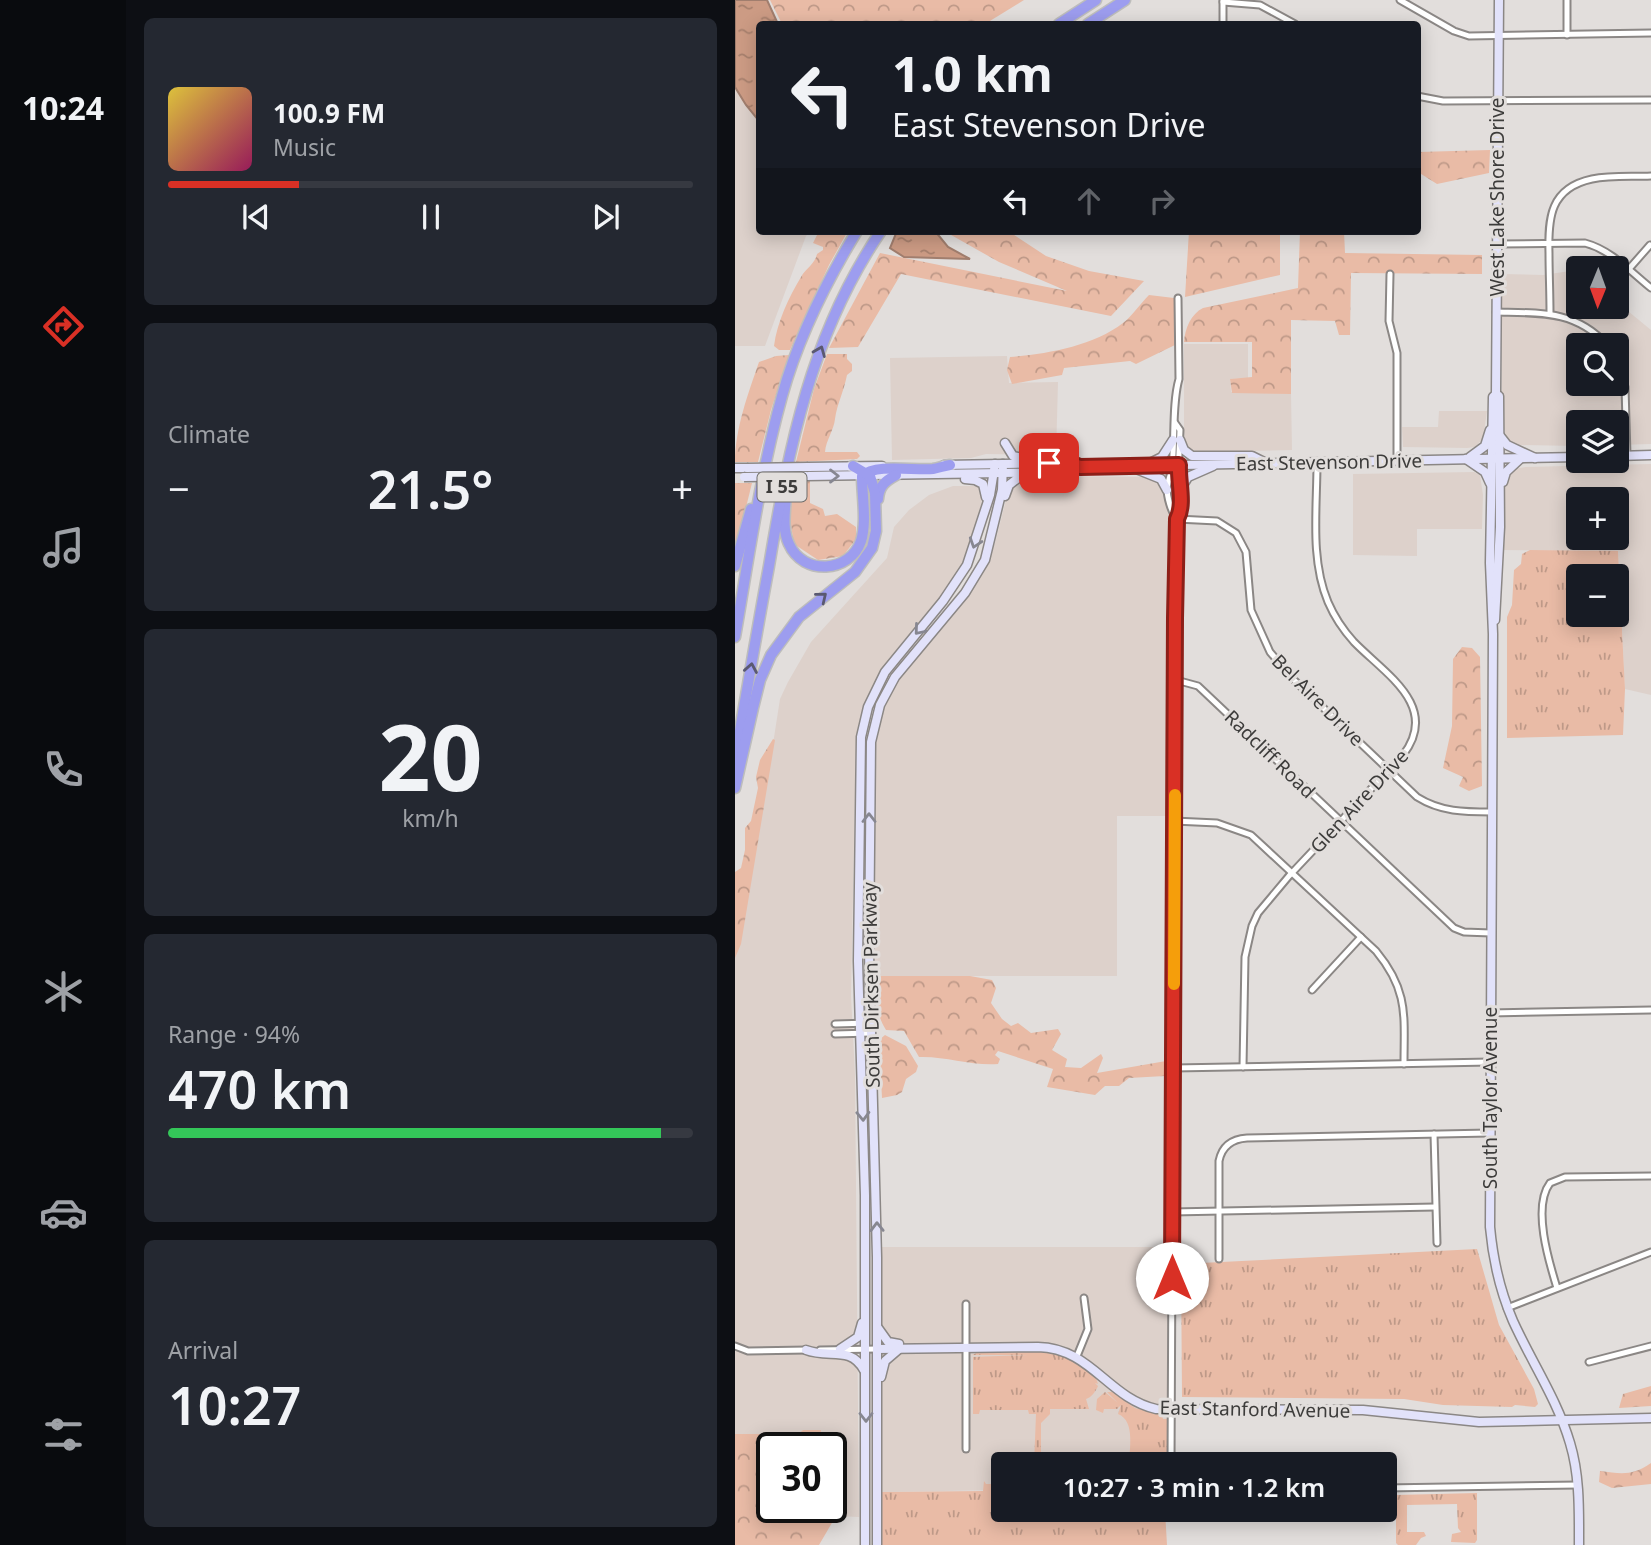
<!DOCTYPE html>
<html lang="en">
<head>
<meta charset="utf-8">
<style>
  body { margin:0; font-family:"Noto Sans",sans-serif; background:#242831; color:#f1f3f6; height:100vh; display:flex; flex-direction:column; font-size:26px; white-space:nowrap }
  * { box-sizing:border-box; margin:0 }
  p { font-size:23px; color:#9ea1a6 }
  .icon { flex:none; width:38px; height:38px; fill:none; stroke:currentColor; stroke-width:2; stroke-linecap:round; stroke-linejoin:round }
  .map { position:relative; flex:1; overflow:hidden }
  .panel { display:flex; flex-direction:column; gap:18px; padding:18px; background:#0d0f14; width:609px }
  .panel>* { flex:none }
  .banner { position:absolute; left:21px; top:21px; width:665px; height:214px; border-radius:7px; box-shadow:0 4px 18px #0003; background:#171b24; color:#f1f3f6; overflow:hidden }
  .needle { width:46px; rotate:181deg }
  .buttons { position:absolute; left:831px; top:256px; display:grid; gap:14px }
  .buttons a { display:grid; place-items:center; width:63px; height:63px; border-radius:7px; background:#171b24; box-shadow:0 4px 18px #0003; font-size:35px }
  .speed { position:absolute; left:21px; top:1432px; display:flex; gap:14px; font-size:35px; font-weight:700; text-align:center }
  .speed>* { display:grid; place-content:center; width:91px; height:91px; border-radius:50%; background:#171b24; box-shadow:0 4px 18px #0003; line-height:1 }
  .speed .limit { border:4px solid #111; border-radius:10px; background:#fff; color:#111 }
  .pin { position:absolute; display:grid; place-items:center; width:60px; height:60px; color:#fff; margin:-30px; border-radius:14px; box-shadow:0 4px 10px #0006 }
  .me { position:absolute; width:77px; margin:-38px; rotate:0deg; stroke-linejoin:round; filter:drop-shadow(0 0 5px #0008) }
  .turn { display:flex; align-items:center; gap:24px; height:147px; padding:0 21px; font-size:32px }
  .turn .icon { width:91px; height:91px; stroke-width:2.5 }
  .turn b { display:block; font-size:49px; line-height:60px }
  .lanes { display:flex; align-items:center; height:66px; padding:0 21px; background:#0003; justify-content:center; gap:35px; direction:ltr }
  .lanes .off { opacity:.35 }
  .big { font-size:52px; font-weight:600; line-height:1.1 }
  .panel .widget { flex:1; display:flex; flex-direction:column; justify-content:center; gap:10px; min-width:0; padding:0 24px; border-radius:10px; background:#242831 }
  .panel .dial { align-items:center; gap:0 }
  .dial b { font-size:91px; line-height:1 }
  .song { display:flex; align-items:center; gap:21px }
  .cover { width:84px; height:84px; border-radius:10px; background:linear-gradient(135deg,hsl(50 70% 55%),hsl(330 70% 35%)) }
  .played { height:7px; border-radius:4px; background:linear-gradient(90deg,#d93025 25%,#363941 25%) }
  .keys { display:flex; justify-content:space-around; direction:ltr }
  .heat { display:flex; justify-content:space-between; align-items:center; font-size:38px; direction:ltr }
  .charge { height:10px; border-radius:5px; background:linear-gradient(90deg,#34c759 94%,#363941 0) }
  .trip { position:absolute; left:256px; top:1452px; width:406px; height:70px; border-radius:7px; background:#171b24; box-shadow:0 4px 18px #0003; font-weight:600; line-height:70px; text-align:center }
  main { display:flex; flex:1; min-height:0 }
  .tab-bar { display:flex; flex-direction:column; width:126px; justify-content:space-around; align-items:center; background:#090b0e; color:#9ea1a6 }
  .tab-bar .icon { width:49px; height:49px }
  .tab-bar .selected { color:#d93025 }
  .tab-bar b { font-size:32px; color:#f1f3f6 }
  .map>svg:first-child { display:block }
  .built { fill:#ddd1cb; fill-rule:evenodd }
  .grass { fill:url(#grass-tufts); fill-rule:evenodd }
  .forest { fill:url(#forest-crowns) }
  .water { fill:url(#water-ripples); stroke:#a17e6e; stroke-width:2 }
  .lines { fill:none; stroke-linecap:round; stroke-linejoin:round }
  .street-casing { stroke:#8b8785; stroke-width:9 }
  .secondary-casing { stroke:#8b8785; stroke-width:11 }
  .highway-casing { stroke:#bdbdbc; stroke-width:13 }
  .street { stroke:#fff; stroke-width:5 }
  .secondary { stroke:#e2e2fa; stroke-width:8 }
  .highway { stroke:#9d9def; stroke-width:10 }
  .secondary-bridge-casing { stroke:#8b8785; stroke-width:11; stroke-linecap:butt }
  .secondary-bridge { stroke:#e2e2fa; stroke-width:8 }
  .oneway { stroke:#5a5971 }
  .oneway2 { stroke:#878791 }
  .route-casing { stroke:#8d1f18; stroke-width:18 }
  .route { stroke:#d93025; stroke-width:12 }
  .slow { stroke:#f59e0b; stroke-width:12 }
  .labels { text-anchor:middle; stroke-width:6; stroke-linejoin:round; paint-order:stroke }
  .shield { fill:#e2dedc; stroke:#6e6d6b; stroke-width:2 }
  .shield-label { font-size:18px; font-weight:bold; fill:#3d3c3b }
  .street-label { font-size:19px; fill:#3d3c3b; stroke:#e2dedc }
</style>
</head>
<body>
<main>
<nav class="tab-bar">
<b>10:24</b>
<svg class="icon selected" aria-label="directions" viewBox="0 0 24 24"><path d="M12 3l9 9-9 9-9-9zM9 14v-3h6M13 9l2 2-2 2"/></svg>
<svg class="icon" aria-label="music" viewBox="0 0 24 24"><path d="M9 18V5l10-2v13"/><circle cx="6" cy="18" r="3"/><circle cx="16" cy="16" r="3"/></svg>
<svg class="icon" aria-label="phone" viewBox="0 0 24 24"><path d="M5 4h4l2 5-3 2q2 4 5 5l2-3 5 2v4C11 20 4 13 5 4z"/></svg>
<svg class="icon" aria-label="climate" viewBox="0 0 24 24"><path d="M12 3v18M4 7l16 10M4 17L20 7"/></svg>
<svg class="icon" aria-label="car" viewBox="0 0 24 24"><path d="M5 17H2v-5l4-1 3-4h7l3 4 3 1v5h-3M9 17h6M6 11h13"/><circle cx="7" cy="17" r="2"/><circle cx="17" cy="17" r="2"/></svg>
<svg class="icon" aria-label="filters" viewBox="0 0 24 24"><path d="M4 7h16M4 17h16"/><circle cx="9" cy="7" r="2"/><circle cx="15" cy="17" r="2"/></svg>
</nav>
<section class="panel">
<div class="widget">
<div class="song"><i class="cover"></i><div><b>100.9 FM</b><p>Music</p></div></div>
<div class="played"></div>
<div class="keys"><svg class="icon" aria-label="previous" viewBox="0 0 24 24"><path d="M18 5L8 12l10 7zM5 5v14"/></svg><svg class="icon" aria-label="pause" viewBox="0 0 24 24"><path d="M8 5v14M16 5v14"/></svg><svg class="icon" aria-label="next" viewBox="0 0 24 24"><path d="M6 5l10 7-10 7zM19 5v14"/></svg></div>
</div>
<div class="widget"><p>Climate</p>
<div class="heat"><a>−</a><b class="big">21.5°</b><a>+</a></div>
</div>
<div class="widget dial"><b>20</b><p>km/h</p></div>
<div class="widget"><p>Range · 94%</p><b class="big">470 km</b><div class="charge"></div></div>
<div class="widget"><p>Arrival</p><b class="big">10:27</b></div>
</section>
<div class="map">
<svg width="916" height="1545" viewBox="0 0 916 1545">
  <defs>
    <pattern id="grass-tufts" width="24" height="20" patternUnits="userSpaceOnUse" patternTransform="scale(1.75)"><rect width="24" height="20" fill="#e9bba6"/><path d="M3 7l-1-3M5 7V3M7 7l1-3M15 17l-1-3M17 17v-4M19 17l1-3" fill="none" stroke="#be9988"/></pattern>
    <pattern id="forest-crowns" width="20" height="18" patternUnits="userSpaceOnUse" patternTransform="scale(1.75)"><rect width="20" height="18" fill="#e9bba6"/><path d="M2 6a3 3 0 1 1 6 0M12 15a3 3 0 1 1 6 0" fill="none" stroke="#be9988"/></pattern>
    <pattern id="water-ripples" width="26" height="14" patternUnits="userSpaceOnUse" patternTransform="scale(1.75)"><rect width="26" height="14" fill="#cc9b84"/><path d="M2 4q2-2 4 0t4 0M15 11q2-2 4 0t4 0" fill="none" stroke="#a7806d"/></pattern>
  </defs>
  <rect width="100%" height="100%" fill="#e2dedc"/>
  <!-- built -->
  <g class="built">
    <polygon points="0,62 24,101 24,231 76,231 71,236 30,346 0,346"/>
    <path d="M835 271 843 275 844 306H882V302L916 330V444L882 445V422H844L843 446 783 445 777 443 771 436 767 420 766 274 808 275ZM844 345H882V383H844Z"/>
    <polygon points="449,344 513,344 513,378 495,379 496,392 556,394 557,450 459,452 453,450 450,445 449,431"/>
    <polygon points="272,356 274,383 323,382 321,455 251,454 236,458 157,460 155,358"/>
    <polygon points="704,411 752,411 748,439 740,447 732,448 668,447 667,427 703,427"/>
    <path d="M916 464V695L890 689 883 551 768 550 769 485 770 480 778 469 791 467ZM844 499H882V537H844Z"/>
    <polygon points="739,472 745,475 748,495 747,529 682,529 682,556 618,555 618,474"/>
    <polygon points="294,476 413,477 424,481 429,492 435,517 436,552 436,816 382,816 382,976 138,976 139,745 147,710 160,684 241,583 260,543 274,488 285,478"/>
    <polygon points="218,486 242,486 248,495 240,531 229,561 205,598 152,661 144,673 128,709 121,741 116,996 120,1075 124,1517 101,1516 79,1507 96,1507 96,1447 66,1447 68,1430 63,1434 0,1434 0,951 28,808 45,699 53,682 76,642 152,558 159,527 174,510 194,495"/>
    <polygon points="147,1247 434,1247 432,1465 268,1465 268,1490 147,1492"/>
  </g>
  <!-- grass -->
  <g class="grass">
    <path d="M795 550 883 551 890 689 888 735 772 738V617L777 605 779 570 786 564 787 554ZM844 576H882V614H844Z"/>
    <polygon points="742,1249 764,1325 799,1389 803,1404 800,1407 780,1405 777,1407 708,1405 669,1399 447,1397 446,1264"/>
    <path d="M306 1351C325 1354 358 1362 363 1384L360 1383 363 1386C361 1391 356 1398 351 1399L354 1409H315V1414L306 1423V1465H299L301 1414H294L293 1410H245L244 1414H238V1357L293 1355H237L244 1352Z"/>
    <path d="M370 1392 383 1403 372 1392H377L400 1408 427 1415 428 1419H432V1465H394C394 1451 401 1421 383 1414L386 1405 382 1409H369L368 1413 361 1410 362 1399Z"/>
    <polygon points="249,1481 251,1484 268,1484 268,1490 260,1491 268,1492 268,1510 430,1510 432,1545 147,1545 147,1492 248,1491"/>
    <polygon points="742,1493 742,1540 740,1543 716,1542 717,1534 726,1532 723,1528 722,1504 672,1505 672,1532 689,1532 691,1536 686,1538 681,1545 663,1545 661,1543 661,1495"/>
  </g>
  <!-- forest -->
  <g class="forest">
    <polygon points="35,0 289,0 250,24 47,24"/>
    <polygon points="755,150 754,173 702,184 683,172 683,152"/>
    <path d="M84 231H113L94 265 55 350H44L39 346C42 322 54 297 66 277 71 268 80 264 82 254L88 250V247L78 243Z"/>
    <polygon points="209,231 273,231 311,256 354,271 409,281 376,316 166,274 123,347 94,348 145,253 332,291 264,262"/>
    <polygon points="454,231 545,231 545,275 450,297"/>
    <path d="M565 231H609L610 253 747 255V274L616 273 615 335H604L600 321 556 320V394L497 393 495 379 517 377V342H449C450 328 456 314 468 308L563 288Z"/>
    <path d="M414 295 439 298 440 345 401 364 395 361 329 368 327 375 277 384 272 370 275 357C312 354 358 346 388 323 397 316 405 304 414 295Z"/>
    <path d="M92 354H112V359L117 364V371L112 375C109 391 102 404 100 419 99 430 91 440 90 452H122L125 456 122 459 61 462 79 389Z"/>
    <path d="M54 355 36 410 23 462H0C0 429 13 394 24 362L41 356Z"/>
    <polygon points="75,481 75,503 88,509 90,516 102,514 121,527 121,539 108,556 83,560 59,544 55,519 58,482"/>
    <polygon points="0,483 17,483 0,552"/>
    <polygon points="727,647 737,648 745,657 747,786 734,791 724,786 728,777 708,768 717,726 718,659"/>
    <polygon points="38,739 40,740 6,944 0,958 0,872 6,868 10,850 10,828 16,821 23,788 21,777 25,760"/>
    <path d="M138 976H235L257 980 261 988 256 1003 267 1019 276 1026 283 1023 296 1033 323 1029 326 1034 317 1050 332 1059 330 1067 346 1068 366 1054 368 1058 362 1073 431 1061 430 1076 394 1078 384 1086H370L360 1095 312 1087 318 1069 263 1051 260 1055 265 1059 263 1064C236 1066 211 1056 184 1057L169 1031 151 1030C141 1014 145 1010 142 994 141 987 138 983 138 976Z"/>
    <polygon points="150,1035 171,1046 183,1066 181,1072 171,1079 167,1092 162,1095 147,1098 144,1040"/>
    <polygon points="916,1386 916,1406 884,1408 888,1394"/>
    <polygon points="68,1430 86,1430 84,1441 66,1444 66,1447 37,1447 37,1507 79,1507 101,1516 84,1545 0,1545 0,1434 63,1434"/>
    <path d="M916 1463V1484L877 1488 864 1482 865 1471C887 1474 897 1476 916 1463Z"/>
  </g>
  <!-- water -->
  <g class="water">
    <polygon points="0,0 32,0 43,24 24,24 24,121 11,105 0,87"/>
    <polygon points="162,231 200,231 213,247 235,259 169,257 155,248"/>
  </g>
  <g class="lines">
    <!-- street casing -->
    <g class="street-casing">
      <g id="street">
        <polyline points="665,0 719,31 734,36 916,33"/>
        <polyline points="488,2 525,5 560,24"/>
        <polyline points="488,24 488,0"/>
        <polyline points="832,35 832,0"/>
        <polyline points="682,96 708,101 916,100"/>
        <path d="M762 244 850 243C876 250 895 271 916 288"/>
        <polyline points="893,270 915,245"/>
        <polyline points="655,274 654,321 662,353 662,461"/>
        <path d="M761 312C804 313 841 310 872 345"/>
        <path d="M815 313C815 293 814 273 814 253 813 218 815 188 857 179 876 175 897 177 916 176"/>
        <polyline points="882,361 890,387 892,456"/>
        <path d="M442 519 482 521 501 533 511 552 516 610 535 652 559 680 682 797C706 812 729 812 757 812"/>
        <path d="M442 519C436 512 432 497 432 488 433 481 436 474 437 467 440 441 437 403 444 379L443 298"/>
        <polyline points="441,680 463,686 719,928 729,932 756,933"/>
        <path d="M439 821 482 823 516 835 641 951C674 991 669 1016 669 1064"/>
        <polyline points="577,990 626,937"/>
        <polyline points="755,1013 916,1010"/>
        <polyline points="100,1024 135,1023"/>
        <polyline points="100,1034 135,1033"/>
        <path d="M508 1067 510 957 517 926 523 913 554 876 668 755C706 706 649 673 619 642 609 631 599 616 593 602 575 559 582 509 582 463"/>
        <polyline points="439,1068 755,1062"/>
        <polyline points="699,1134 702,1243"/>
        <polyline points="437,1212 700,1207"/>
        <path d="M484 1259V1161C487 1146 497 1139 512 1138L754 1133"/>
        <path d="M822 1288C814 1262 797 1207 815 1183L830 1177 916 1176"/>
        <polyline points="772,1308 916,1252"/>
        <polyline points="0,1346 13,1351 72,1350"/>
        <polyline points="85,1350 142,1349"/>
        <polyline points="342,1356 353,1329 349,1298"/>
        <polyline points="854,1362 916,1346"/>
        <polyline points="231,1449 231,1304"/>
        <polyline points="436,1465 440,623 442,519 445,515 445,490 443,477 445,430 440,423"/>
        <polyline points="649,1488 843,1485"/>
      </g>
    </g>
    <!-- secondary casing -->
    <g class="secondary-casing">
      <g id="secondary">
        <path d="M764 0 761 394 758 397 755 563 758 634 755 1227C758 1260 765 1291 778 1321 797 1363 822 1399 835 1443 845 1476 844 1511 844 1545"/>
        <polyline points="765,436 772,445 800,458"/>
        <polyline points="445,440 449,450 457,456 517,456 531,463"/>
        <polyline points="270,443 278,456 292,459"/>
        <polyline points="882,456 916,455"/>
        <polyline points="735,457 750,446 755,430"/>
        <polyline points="731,459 750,472 755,483"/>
        <polyline points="413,464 427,457 438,440"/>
        <polyline points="209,465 335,463 345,467 395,466 844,457"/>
        <polyline points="73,467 147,466"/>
        <polyline points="0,468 12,468"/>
        <polyline points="401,469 426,479 432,490"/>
        <polyline points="71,476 332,472 345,467"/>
        <polyline points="230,479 240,480 248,484 251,497"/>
        <polyline points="768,482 771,472 786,458"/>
        <polyline points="445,490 453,477 478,466"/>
        <polyline points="270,496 274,485 287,475"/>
        <polyline points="760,620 765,527 764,396 761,394"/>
        <polyline points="143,1328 153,1342 164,1344"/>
        <polyline points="105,1349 123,1337 127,1323"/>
        <path d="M142 1349 303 1347C356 1348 373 1398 421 1409L628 1410 744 1422 916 1418"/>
        <path d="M71 1350C94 1359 115 1345 129 1370"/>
        <polyline points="146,1377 150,1361 164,1349"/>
        <polyline points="130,1545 130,1195 123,961 126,737 133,707 150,672 208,601 232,565 255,495 260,464"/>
        <polyline points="142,1545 142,1257 134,953 136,742 145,705 160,677 230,593 250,560 267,490 268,464"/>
      </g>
    </g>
    <!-- highway casing -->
    <g class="highway-casing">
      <g id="highway">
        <polyline points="324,24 361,0"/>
        <polyline points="353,24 390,0"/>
        <path d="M51 496C50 511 47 530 54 544 68 576 115 573 126 541 132 522 127 496 127 476 141 463 180 471 198 469 204 468 209 466 215 465"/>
        <path d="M143 499C144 486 150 481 161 475"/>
        <polyline points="0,566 16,509"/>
        <path d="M0 637C14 557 25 475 47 396 63 338 91 282 122 231"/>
        <path d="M0 760C11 695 22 630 34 566 54 446 76 334 146 231"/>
        <polyline points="0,788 18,708 25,680 36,655 64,617 120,572 137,548 141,531 140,493 135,476 118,466"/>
      </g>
    </g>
    <!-- street -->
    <use href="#street" class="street"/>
    <!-- secondary -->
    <use href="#secondary" class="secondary"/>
    <!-- highway -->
    <use href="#highway" class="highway"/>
    <!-- secondary-bridge casing -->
    <g class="secondary-bridge-casing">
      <g id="secondary-bridge">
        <polyline points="12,468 73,467"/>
        <polyline points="9,477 71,476"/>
      </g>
    </g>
    <!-- secondary-bridge -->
    <use href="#secondary-bridge" class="secondary-bridge"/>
  </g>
  <!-- one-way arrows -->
  <defs><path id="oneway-chevron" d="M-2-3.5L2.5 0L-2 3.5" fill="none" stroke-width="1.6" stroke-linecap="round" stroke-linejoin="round" transform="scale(1.75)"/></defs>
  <g class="oneway">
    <use href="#oneway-chevron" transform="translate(85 351) rotate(-68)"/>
    <use href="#oneway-chevron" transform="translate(87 597) rotate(-39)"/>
    <use href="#oneway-chevron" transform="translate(16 668) rotate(-80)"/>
  </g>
  <g class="oneway2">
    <use href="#oneway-chevron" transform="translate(99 476)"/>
    <use href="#oneway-chevron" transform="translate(240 543) rotate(108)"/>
    <use href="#oneway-chevron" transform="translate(184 630) rotate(130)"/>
    <use href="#oneway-chevron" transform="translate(134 818) rotate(-90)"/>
    <use href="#oneway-chevron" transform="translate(128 1116) rotate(88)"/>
    <use href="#oneway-chevron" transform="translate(142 1227) rotate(-91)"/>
    <use href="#oneway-chevron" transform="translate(131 1417) rotate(90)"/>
  </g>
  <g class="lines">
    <!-- route casing -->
    <g class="route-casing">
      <path id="route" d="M314 463H335L345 467 444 465C443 482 450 504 442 519L440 618 437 1278"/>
    </g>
    <!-- route -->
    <use href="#route" class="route"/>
    <!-- slow -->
    <polyline class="slow" points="439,984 440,795"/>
  </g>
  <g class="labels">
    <!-- shield labels -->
    <rect class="shield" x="22.5" y="472.5" width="49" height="29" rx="5"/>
    <g class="shield-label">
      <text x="47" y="493">I 55</text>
    </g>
    <!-- street labels -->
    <g class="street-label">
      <text transform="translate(762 197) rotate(-90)" y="7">West Lake Shore Drive</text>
      <text transform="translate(594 462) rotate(-1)" y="7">East Stevenson Drive</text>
      <text transform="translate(583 700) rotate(45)" y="7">Bel Aire Drive</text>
      <text transform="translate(535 754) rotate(44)" y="7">Radcliff Road</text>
      <text transform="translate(624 801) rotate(-47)" y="7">Glen Aire Drive</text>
      <text transform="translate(136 985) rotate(-91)" y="7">South Dirksen Parkway</text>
      <text transform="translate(755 1098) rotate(-90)" y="7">South Taylor Avenue</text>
      <text transform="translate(520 1409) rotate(1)" y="7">East Stanford Avenue</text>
    </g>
  </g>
</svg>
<div class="buttons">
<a><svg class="needle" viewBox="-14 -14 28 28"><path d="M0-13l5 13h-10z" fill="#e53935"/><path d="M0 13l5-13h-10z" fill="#9ea1a6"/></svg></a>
<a><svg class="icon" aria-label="search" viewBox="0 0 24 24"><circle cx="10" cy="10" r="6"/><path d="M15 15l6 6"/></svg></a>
<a><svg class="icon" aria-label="layers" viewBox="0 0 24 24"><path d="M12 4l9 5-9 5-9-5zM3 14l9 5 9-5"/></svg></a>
<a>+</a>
<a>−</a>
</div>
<div class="speed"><div class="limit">30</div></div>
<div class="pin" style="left:314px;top:463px;background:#d93025"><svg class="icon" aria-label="arrive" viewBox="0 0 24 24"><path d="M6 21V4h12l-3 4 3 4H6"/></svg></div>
<svg class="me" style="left:437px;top:1278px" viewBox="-20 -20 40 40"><circle r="19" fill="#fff"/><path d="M0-13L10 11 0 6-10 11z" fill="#d93025"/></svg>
<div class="trip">10:27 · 3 min · 1.2 km</div>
<div class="banner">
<div class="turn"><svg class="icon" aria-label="left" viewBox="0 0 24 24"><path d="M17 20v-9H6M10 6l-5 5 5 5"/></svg><div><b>1.0 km</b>East Stevenson Drive</div></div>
<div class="lanes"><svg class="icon" aria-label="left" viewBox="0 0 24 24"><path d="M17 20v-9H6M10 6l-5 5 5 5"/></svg><svg class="icon off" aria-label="ahead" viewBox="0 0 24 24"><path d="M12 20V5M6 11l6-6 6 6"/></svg><svg class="icon off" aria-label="right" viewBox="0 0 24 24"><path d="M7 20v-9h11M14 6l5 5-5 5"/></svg></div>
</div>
</div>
</main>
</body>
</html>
